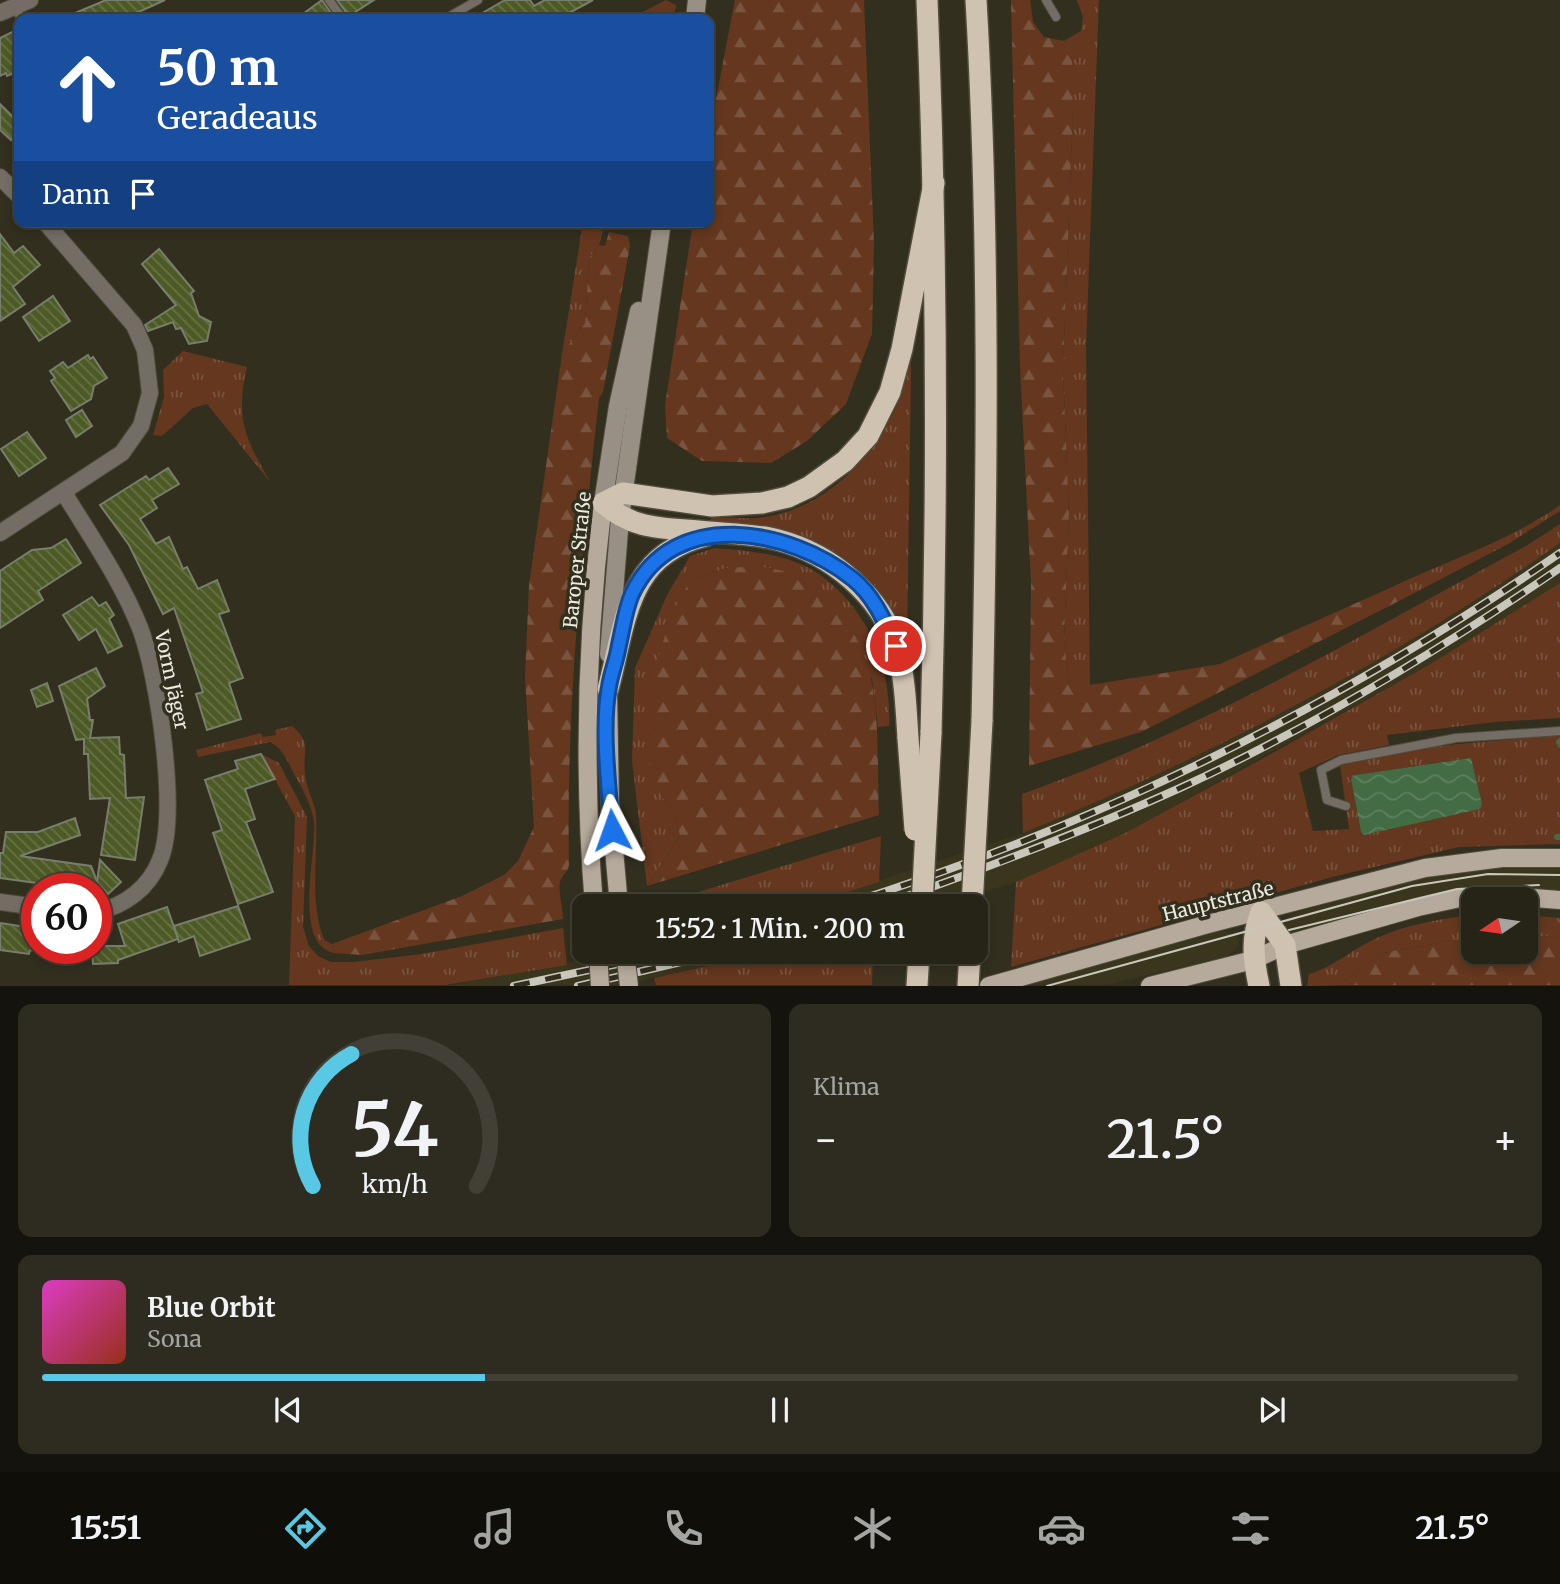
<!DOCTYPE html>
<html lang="de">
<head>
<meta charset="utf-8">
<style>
  body { margin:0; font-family:Merriweather,serif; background:#2e2b20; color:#f1f3f6; height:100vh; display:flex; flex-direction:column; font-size:26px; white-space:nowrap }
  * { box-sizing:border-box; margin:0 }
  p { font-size:23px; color:#a4a4a1 }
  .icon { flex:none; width:38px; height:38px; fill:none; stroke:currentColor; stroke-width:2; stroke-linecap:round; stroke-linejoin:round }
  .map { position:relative; height:986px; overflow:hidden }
  .drawer { display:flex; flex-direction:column; gap:18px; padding:18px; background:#15130d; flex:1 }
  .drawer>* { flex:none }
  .banner { position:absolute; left:14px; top:14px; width:700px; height:214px; border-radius:14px; box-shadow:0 4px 10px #0003,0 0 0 2px #424036; background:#1a4fa0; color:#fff; overflow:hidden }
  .needle { width:46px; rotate:257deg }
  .buttons { position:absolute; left:1461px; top:887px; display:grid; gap:14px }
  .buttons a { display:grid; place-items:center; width:77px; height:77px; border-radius:14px; background:#262317; box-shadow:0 4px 10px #0003,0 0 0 2px #424036; font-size:35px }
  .speed { position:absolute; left:21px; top:873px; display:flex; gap:14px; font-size:35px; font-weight:700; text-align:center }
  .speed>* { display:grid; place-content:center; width:91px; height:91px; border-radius:50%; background:#262317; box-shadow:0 4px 10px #0003,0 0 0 2px #424036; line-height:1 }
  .speed .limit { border:10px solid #d22; background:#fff; color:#111 }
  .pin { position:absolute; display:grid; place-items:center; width:60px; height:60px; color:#fff; margin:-30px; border:4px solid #fff; border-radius:50%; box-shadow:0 2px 7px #0007 }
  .me { position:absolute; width:77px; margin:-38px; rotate:356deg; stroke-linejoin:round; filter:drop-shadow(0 0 5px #0008) }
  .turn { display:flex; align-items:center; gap:24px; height:147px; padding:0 28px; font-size:32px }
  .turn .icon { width:91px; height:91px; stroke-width:2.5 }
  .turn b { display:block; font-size:49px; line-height:60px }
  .then { display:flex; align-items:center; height:66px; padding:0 28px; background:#0003; gap:14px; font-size:26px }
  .big { font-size:52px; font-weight:600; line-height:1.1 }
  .drawer .widget { flex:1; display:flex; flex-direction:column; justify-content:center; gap:10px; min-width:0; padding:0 24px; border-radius:14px; background:#2e2b20 }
  .drawer .dial { align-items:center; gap:0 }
  .dial svg { height:182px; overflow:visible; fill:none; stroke:#424036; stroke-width:7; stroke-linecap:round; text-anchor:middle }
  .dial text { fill:#f1f3f6; stroke:none }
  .song { display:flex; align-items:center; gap:21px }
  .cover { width:84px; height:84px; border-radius:10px; background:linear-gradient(135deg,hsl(310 70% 55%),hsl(10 70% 35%)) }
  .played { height:7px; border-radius:4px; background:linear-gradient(90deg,#59c8e4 30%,#424036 30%) }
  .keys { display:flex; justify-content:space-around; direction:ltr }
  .heat { display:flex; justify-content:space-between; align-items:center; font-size:38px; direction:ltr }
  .drawer .tiles { flex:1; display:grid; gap:18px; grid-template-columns:1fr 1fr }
  .widget:last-child { grid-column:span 2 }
  .trip { position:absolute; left:572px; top:894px; width:416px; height:70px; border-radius:14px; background:#262317; box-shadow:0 4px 10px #0003,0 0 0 2px #424036; font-weight:600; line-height:70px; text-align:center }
  .tab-bar { display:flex; height:112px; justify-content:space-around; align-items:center; background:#0f0e09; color:#a4a4a1 }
  .tab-bar .icon { width:49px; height:49px }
  .tab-bar .on { color:#59c8e4 }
  .tab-bar b { font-size:32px; color:#f1f3f6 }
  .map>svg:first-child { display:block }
  .built { fill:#3a351d }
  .grass { fill:url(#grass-tufts); fill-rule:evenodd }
  .forest { fill:url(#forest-firs) }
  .water { fill:url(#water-waves) }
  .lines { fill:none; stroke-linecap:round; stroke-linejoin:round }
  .stream { stroke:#436b44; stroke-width:6 }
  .building { fill:url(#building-back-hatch); stroke:#787e6c; stroke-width:2 }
  .service-casing { stroke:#514d3e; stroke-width:10 }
  .minor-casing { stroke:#514d3e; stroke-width:18 }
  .secondary-casing { stroke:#514d3e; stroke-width:20 }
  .primary-casing { stroke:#514d3e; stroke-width:20 }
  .motorway-casing { stroke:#514d3e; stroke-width:24 }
  .service { stroke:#736d66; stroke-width:8 }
  .minor { stroke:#736d66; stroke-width:16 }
  .secondary { stroke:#989085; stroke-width:18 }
  .primary { stroke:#b6aa9c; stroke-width:18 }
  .motorway { stroke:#d0c2b1; stroke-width:21 }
  .tram { stroke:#c9c6bb; stroke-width:2 }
  .rail-casing { stroke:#c9c6bb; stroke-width:8 }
  .rail { stroke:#332f1f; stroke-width:5; stroke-dasharray:16; stroke-linecap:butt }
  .primary-bridge-casing { stroke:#514d3e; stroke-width:20; stroke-linecap:butt }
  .motorway-bridge-casing { stroke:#514d3e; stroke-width:24; stroke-linecap:butt }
  .primary-bridge { stroke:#b6aa9c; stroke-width:18 }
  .motorway-bridge { stroke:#d0c2b1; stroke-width:21 }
  .route-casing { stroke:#114b97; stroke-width:18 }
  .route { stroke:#1a73e8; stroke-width:12 }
  .labels { text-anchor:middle; stroke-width:7; stroke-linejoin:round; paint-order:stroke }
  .street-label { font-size:19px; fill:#edebe1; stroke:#332f1f }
</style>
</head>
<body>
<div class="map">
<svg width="1560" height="986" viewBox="0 0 1560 986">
  <defs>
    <pattern id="grass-tufts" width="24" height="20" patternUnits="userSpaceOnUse" patternTransform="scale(1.75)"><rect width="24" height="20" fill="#64371e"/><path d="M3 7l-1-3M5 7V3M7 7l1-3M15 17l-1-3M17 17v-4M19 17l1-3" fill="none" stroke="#7a543e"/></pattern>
    <pattern id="forest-firs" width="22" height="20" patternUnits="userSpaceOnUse" patternTransform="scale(1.75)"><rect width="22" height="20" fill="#64371e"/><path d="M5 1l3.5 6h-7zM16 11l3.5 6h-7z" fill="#7a543e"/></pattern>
    <pattern id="water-waves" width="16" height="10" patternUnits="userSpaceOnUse" patternTransform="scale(1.75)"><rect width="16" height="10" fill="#436b44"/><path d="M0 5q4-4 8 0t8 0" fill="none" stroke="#5e805f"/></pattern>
    <pattern id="building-back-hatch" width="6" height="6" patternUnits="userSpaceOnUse" patternTransform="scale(1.75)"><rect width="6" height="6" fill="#4d5a26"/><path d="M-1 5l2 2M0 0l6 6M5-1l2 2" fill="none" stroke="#677245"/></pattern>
  </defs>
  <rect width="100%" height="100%" fill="#332f1f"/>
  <!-- built -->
  <g class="built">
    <polygon points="1560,543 1560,583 1553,588 1432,663 1125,833 1016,882 937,906 802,906 1023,833 1171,766 1337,682 1448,618"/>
    <polygon points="1489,868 1560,868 1560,895 1521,891 1293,935 1286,928 1287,919 1294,913 1420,879"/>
    <polygon points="1220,930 1235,933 1239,940 1238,947 1227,956 1105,985 1027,985"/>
    <polygon points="627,952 769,952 621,985 445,986"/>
  </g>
  <!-- grass -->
  <g class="grass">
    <polygon points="666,0 676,5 673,19 629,19"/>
    <polygon points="1077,0 1099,0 1086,346 1090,685 1069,686 1064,641 1069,514 1063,370 1073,110 1064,41 1081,31 1083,17"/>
    <polygon points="583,222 599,222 597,230 603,231 599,245 589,258 585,323 562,354"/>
    <path d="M183 351 247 367C235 418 245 439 271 483L207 404 193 408 162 436 153 435 164 397 163 370Z"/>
    <path d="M911 362V375L907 643C889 603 860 562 818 545 791 534 741 530 711 525V517C727 517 744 519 759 518 824 510 872 460 898 403 903 390 904 375 911 362Z"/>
    <path d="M1560 505V511L1508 544 1399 601 1392 587C1448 560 1508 542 1560 505Z"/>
    <path d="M1560 524V543C1395 660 1210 756 1023 833L1022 794C1200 731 1361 635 1526 546Z"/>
    <path d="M715 548C749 551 791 554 820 575 868 609 892 668 889 726L878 727 872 678 731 567 691 579 652 781 674 814 680 836 647 886 632 761 635 668 667 595 690 556Z"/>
    <path d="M1560 583V718L1495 722 1387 735 1389 745 1338 755 1299 773 1313 831 1349 829 1340 765 1426 747 1560 735V844L1459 847 1336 876 1011 967 1016 882 1125 833 1271 754 1432 663ZM1471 758 1482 805 1479 809 1364 835 1361 832 1351 779 1355 775Z"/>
    <path d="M292 726C313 744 302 750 305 774 306 789 315 802 316 816 318 857 309 901 324 940L332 944 334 953C292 944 317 854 314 822 312 805 301 786 293 772 287 760 282 748 270 742L198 757 196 750 261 733 263 737 276 735 275 730Z"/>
    <polygon points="261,754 279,763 307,817 303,927 309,946 318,956 331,962 354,962 422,954 563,928 567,965 445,985 289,985 295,816"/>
    <polygon points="881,836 879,882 802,906 653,906"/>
    <path d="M1473 915V936L1383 953 1338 985 1307 986 1309 974C1336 966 1352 949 1377 938 1407 924 1441 919 1473 915Z"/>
    <polygon points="1526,915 1560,918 1560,937 1526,936"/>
    <polygon points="769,952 873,952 872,985 656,985 654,978"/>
  </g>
  <!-- forest -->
  <g class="forest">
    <polygon points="735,0 864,0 874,244 872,334 846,404 807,441 771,463 702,461 667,438 665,405 693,222 709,222 709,135"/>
    <polygon points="1011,0 1030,0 1033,22 1044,37 1064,41 1072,54 1073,110 1063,370 1069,514 1064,641 1069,685 1090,685 1220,664 1392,587 1399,601 1141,732 1029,766 1031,583 1020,367"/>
    <path d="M609 232 628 236 630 246 603 392 599 398C582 552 566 708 569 864 569 872 562 874 560 882 558 892 563 909 563 919L362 955 334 953 332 944 462 896 504 875 518 861 534 827 525 677 529 585 562 354 585 323 589 258 599 245 605 246Z"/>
    <path d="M731 567C745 568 766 565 779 570 789 572 799 582 807 587 891 639 875 731 879 815L647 886 680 836 674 814 652 781 647 749 658 659 671 615 691 579Z"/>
    <polygon points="1473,936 1474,952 1526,952 1526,936 1560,937 1560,985 1338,985 1383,953"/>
  </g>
  <!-- water -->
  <polygon class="water" points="1471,758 1482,804 1480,809 1364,835 1361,832 1351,779 1355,775"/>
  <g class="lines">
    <!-- stream -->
    <g class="stream">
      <polyline points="1559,742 1560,741"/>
      <polyline points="1557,837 1560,837"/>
    </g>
  </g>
  <!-- building -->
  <g class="building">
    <polygon points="106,0 165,0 123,19 61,19"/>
    <polygon points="322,0 335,19 296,19"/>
    <polygon points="337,0 374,0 349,16"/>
    <polygon points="505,0 530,0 534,6 545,0 593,0 558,19 472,19"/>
    <polygon points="14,31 19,42 19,71 7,76 6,73 0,76 0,38"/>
    <polygon points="0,104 19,123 19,132 11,140 0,130"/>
    <polygon points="0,234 14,253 23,246 40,265 13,287 25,304 0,321"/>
    <polygon points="159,249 194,291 191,293 199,316 211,322 207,341 189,344 181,328 176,329 173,322 148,331 145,325 176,305 142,264"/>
    <polygon points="53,296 70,321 39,341 23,317"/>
    <polygon points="88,355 90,359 93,357 107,378 94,386 91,399 71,411 51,381 55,378 50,371 63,362 68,368"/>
    <polygon points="82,410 92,426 76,437 66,420"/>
    <polygon points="27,432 46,458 19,476 1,449"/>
    <polygon points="168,468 179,484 152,500 157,508 140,519 156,544 169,537 183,569 187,567 198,589 217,580 229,611 219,614 243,678 229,683 241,719 207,730 196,694 203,692 174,608 163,614 129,545 100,505 146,476 149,480"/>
    <polygon points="66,539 81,563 38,591 43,600 0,628 0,571 32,550 51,548"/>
    <polygon points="92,597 99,606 106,602 114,615 109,619 122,646 108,653 96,629 79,640 63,615"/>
    <polygon points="96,668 105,686 87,699 90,720 93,720 90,738 119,737 120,754 124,755 126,798 144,797 135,860 101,855 110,798 90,799 88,754 84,754 84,739 76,740 59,686"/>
    <polygon points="47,683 53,701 37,707 31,690"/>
    <polygon points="261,754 275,779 245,789 255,819 246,822 273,892 238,904 213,833 222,830 205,780 238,769 235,761"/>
    <polygon points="75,818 80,835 20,856 91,866 98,884 67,879 66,887 0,878 0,853 3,853 6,832 38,832"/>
    <polygon points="100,860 121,882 108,894 97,882"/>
    <polygon points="238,906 250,939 200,956 194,936 179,942 174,926"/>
    <polygon points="167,907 178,939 118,960 118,963 93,964 92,948 96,946 125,946 118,924"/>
    <polygon points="0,923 33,928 32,933 37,934 37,951 30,950 29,954 0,950"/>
  </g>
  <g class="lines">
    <!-- service casing -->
    <g class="service-casing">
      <g id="service">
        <polyline points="329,0 343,19"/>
        <polyline points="1046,0 1056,17"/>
        <polyline points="15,6 21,19"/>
        <polyline points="445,19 478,0"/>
        <polyline points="1346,806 1327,800 1321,770 1341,760 1456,738 1560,731"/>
      </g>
    </g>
    <!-- minor casing -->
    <g class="minor-casing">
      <g id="minor">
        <polyline points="0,13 30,0"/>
        <polyline points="0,177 19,196"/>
        <path d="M64 493C91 537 121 580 140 628 158 675 179 815 160 860 149 888 125 906 96 912"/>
        <polyline points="0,533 122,453 141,426 150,393 145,350 134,325 45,222"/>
        <polyline points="0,902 37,907"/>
      </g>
    </g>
    <!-- secondary casing -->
    <g class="secondary-casing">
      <g id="secondary">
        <polyline points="695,19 697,0"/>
        <polyline points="603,503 618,406 639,311"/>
        <polyline points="609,654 620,518 662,222"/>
      </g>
    </g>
    <!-- primary casing -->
    <g class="primary-casing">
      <g id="primary">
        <polyline points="608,689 610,804 619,906"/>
        <path d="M594 906C583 771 586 638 603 503"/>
        <polyline points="989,986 1208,924 1425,868 1502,858 1560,858"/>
        <polyline points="1150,986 1253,960 1285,945 1418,907 1460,898 1506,896 1560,900"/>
      </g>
    </g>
    <!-- motorway casing -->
    <g class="motorway-casing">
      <g id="motorway">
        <path d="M927 0C937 245 938 488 931 733"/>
        <path d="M976 0C990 240 987 480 982 721"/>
        <path d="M608 689C626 623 626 555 705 536"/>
        <path d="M908 738C906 708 905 677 897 648 881 595 831 554 778 540 753 533 724 534 698 531 661 528 632 529 603 503L623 493 712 506 762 503 788 497 809 487 845 461 868 436 890 392 902 349 934 183"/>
        <polyline points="917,986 919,952"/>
        <polyline points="968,986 970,952"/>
        <path d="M1259 986C1253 958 1251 938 1261 912L1285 945 1291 986"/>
      </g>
    </g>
    <!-- service -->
    <use href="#service" class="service"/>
    <!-- minor -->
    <use href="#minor" class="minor"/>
    <!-- secondary -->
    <use href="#secondary" class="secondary"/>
    <!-- primary -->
    <use href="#primary" class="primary"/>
    <!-- motorway -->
    <use href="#motorway" class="motorway"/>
    <!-- tram -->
    <g class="tram">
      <polyline points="1289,930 1457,889 1539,885"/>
      <polyline points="1047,986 1412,886 1488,874 1560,875"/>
    </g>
    <!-- rail casing -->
    <g class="rail-casing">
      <g id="rail">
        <path d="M840 906C1097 826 1338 706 1560 553"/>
        <path d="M879 906C981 870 1081 833 1180 788 1313 727 1440 650 1560 568"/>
        <polyline points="514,986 674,952"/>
        <polyline points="578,986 724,952"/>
      </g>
    </g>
    <!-- rail -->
    <use href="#rail" class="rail"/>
    <!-- primary-bridge casing -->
    <g class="primary-bridge-casing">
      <g id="primary-bridge">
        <polyline points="598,952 600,986"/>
        <polyline points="625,952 629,986"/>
      </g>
    </g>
    <!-- motorway-bridge casing -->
    <g class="motorway-bridge-casing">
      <g id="motorway-bridge">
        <polyline points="908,738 915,830"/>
        <polyline points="922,906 931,733"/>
        <polyline points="972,906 982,721"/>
      </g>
    </g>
    <!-- primary-bridge -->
    <use href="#primary-bridge" class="primary-bridge"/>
    <!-- motorway-bridge -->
    <use href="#motorway-bridge" class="motorway-bridge"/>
  </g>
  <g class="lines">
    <!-- route casing -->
    <g class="route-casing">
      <path id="route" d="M612 830C609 789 601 726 609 687 611 673 617 659 619 645 623 628 625 610 632 594 673 506 791 529 853 579 874 596 885 622 896 646"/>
    </g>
    <!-- route -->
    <use href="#route" class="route"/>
  </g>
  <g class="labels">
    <!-- street labels -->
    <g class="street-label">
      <text transform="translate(577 560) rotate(-84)" y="7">Baroper Straße</text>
      <text transform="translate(172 680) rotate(78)" y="7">Vorm Jäger</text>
      <text transform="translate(1218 901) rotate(-14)" y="7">Hauptstraße</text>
    </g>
  </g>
</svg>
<div class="buttons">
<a><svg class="needle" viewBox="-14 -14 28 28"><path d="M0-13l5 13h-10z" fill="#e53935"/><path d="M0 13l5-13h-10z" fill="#a4a4a1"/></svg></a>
</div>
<div class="speed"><div class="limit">60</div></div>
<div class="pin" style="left:896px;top:646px;background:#d93025"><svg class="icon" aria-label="arrive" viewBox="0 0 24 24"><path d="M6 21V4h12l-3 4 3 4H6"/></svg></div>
<svg class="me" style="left:612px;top:830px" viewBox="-20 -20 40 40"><path d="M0-17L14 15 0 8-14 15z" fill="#1a73e8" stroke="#fff" stroke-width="4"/></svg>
<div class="trip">15:52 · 1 Min. · 200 m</div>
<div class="banner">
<div class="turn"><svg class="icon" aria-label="ahead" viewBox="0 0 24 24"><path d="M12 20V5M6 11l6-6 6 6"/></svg><div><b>50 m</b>Geradeaus</div></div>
<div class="then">Dann<svg class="icon" aria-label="arrive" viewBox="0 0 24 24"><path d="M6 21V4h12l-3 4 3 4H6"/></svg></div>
</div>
</div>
<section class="drawer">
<div class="tiles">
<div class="widget dial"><svg viewBox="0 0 100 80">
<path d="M14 69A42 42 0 1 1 86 69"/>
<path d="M14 69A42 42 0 0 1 31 11" stroke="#59c8e4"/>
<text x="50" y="56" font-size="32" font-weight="700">54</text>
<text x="50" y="72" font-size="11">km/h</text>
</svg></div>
<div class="widget"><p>Klima</p>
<div class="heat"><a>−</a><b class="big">21.5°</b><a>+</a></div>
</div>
<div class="widget">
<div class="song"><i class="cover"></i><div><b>Blue Orbit</b><p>Sona</p></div></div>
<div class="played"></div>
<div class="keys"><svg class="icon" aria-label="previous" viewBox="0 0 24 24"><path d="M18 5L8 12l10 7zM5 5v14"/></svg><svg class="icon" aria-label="pause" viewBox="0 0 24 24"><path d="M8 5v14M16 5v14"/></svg><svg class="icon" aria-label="next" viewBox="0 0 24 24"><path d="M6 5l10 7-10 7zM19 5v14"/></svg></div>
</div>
</div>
</section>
<nav class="tab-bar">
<b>15:51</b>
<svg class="icon on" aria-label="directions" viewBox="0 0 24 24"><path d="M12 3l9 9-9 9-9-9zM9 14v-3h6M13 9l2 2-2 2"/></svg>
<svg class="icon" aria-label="music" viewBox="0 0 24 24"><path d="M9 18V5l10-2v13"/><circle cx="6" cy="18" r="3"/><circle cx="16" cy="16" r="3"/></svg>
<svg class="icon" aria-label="phone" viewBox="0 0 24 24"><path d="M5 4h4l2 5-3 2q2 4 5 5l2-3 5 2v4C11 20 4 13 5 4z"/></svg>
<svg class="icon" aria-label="climate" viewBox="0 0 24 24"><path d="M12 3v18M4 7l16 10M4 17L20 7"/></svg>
<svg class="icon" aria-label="car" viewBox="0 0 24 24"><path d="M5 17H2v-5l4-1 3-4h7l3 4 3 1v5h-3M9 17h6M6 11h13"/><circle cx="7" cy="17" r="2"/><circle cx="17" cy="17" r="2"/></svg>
<svg class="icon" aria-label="filters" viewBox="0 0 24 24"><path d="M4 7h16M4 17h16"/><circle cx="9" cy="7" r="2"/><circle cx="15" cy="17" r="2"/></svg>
<b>21.5°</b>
</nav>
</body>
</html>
